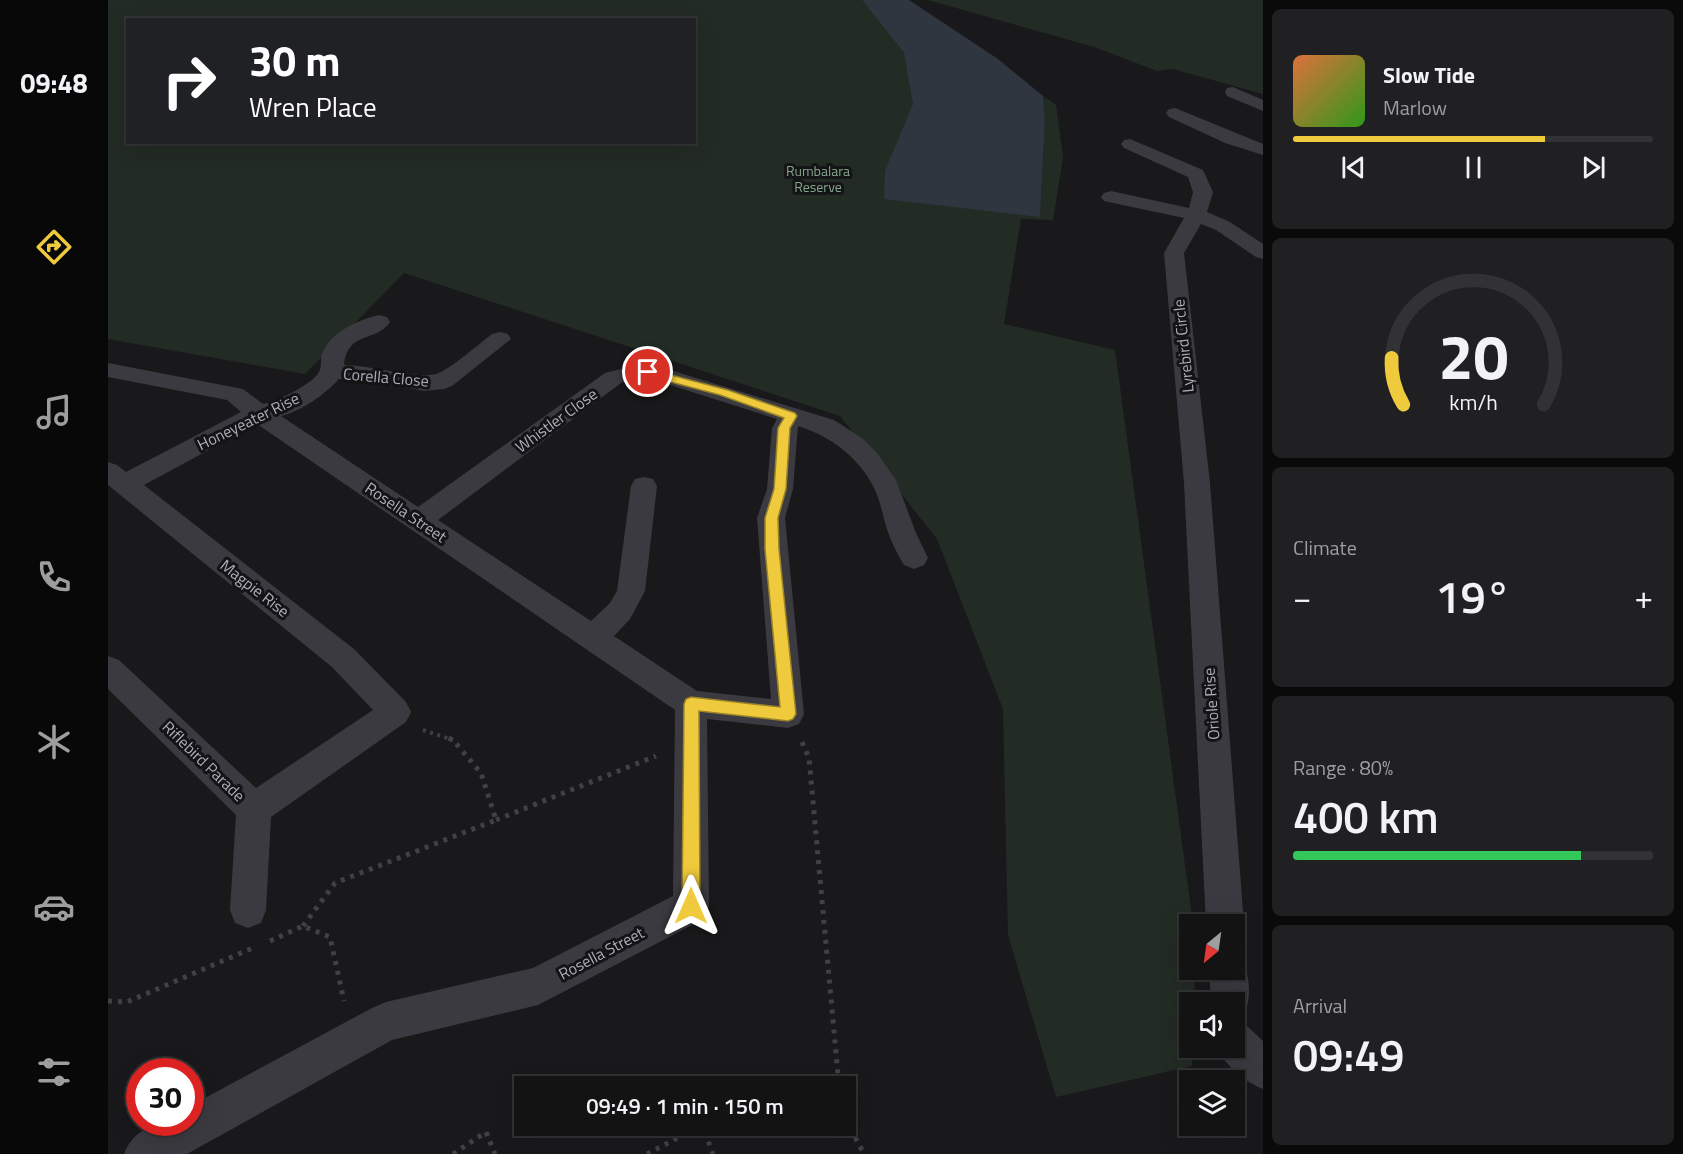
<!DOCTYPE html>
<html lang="en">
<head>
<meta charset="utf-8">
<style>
  body { margin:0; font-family:"Titillium Web",sans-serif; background:#202022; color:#f1f3f6; height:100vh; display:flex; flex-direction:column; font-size:22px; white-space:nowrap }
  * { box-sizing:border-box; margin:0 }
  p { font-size:20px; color:#9d9ea0 }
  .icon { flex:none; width:33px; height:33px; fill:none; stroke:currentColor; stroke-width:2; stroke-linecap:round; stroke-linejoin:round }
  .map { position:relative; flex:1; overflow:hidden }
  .panel { display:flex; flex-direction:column; gap:9px; padding:9px; background:#0a0a0b; width:420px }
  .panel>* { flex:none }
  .guide { position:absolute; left:18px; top:18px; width:570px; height:126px; border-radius:0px; box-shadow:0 6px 24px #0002,0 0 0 2px #323234; background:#202124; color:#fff; overflow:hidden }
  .needle { width:39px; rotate:209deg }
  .controls { position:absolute; left:1071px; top:914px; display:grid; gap:12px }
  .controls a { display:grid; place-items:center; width:66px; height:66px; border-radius:0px; background:#131314; box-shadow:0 6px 24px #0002,0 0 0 2px #323234; font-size:30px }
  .speed { position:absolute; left:18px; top:1058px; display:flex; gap:12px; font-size:30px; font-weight:700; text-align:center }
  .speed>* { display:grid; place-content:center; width:78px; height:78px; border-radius:50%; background:#131314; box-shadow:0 6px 24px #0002,0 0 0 2px #323234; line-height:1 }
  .speed .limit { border:9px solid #d22; background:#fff; color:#111 }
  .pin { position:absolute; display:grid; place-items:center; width:51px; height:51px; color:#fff; margin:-26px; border:3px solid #fff; border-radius:50%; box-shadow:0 2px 6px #0007 }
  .me { position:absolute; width:66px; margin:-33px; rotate:0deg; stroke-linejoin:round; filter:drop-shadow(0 0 4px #0008) }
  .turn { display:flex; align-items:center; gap:21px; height:126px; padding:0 24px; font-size:27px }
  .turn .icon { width:78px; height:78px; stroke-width:2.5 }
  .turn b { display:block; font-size:42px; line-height:51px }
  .big { font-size:45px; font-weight:600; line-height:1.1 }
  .panel .widget { flex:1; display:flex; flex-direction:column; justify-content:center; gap:9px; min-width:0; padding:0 21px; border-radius:9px; background:#202022 }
  .panel .dial { align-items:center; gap:0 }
  .dial svg { height:156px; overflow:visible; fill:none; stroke:#323234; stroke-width:7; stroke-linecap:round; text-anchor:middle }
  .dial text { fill:#f1f3f6; stroke:none }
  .song { display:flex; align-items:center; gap:18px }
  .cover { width:72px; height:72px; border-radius:9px; background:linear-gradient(135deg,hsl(20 70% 55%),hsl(110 70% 35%)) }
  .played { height:6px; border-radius:3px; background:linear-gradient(90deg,#efca3d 70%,#323234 70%) }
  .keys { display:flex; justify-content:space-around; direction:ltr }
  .heat { display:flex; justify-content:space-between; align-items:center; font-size:33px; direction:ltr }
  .charge { height:9px; border-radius:4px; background:linear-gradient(90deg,#34c759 80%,#323234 0) }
  .trip { position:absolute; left:406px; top:1076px; width:342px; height:60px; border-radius:0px; background:#131314; box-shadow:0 6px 24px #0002,0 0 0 2px #323234; font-weight:600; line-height:60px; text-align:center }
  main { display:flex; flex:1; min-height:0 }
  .dock { display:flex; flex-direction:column; width:108px; justify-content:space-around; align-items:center; background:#080808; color:#9d9ea0 }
  .dock .icon { width:42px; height:42px }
  .dock .active { color:#efca3d }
  .dock b { font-size:27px; color:#f1f3f6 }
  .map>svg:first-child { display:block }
  .green { fill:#232b25; fill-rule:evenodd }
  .water { fill:#2f363f }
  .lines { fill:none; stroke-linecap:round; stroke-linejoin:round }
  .path-far1 { stroke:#404147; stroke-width:4; stroke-dasharray:3 4.5; stroke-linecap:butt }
  .path { stroke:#404147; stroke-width:5; stroke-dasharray:4 6; stroke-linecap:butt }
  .minor { fill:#3a3a40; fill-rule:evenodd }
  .route { fill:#efca3d; stroke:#9b8328; stroke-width:1.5 }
  .labels { text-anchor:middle; stroke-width:6; stroke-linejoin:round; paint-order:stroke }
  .far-park-label { font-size:14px; fill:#83a589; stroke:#141416 }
  .street-label { font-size:16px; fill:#acaeba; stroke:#141416 }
</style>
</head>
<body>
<main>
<nav class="dock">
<b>09:48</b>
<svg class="icon active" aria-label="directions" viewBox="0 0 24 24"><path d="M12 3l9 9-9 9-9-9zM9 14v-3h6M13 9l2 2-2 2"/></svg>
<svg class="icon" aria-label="music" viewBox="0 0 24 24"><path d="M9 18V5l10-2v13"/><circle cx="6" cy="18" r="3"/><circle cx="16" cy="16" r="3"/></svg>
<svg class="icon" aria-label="phone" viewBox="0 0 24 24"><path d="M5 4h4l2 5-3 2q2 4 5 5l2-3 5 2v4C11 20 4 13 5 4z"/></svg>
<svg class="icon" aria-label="climate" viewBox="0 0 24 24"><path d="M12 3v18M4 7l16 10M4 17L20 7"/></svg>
<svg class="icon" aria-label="car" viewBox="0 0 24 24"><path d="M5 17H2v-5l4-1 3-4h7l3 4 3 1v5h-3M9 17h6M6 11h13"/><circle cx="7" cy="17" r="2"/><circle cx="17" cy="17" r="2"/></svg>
<svg class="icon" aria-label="filters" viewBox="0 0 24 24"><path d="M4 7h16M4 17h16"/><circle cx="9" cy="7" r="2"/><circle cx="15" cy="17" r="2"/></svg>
</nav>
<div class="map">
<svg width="1155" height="1154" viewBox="0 0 1155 1154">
  <rect width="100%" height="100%" fill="#19191b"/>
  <!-- green -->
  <g class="green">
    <path d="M0 0H754L796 53 803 89 932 217 937 120 935 96 948 105 955 158 945 220 913 219 896 324 1007 350 1085 924H1082V969H1087L1086 1002H1082V1047H1085L1084 1066 948 1097 900 935 895 709 829 539 732 416 296 273 197 374 0 339ZM20 20H586V142H20Z"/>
    <polygon points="820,0 1155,0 1155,94 1065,69 1049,71 986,47"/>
  </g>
  <!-- water -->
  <polygon class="water" points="754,0 801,0 890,59 935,96 937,120 932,217 776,199 777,171 805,104 796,53"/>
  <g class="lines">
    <!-- path-far1 -->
    <polyline class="path-far1" points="315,730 345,740"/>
    <!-- path -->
    <g class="path">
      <polyline points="694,742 701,758 731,1086"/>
      <polyline points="388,820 548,756"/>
      <polyline points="195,926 227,883 388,820 373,773 345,740 340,738"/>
      <polyline points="162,941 195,926 222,937 236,1001"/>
      <polyline points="0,1001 19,1002 147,947"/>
      <polyline points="738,1120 756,1154"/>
      <polyline points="345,1154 378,1132 387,1154"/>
      <polyline points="539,1154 594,1125 605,1154"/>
    </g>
    <!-- minor -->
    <g class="minor">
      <polygon points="1125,87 1155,100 1155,111 1119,96 1117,92 1119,88"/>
      <polygon points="1067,108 1155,144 1155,155 1117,143 1061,117 1058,113 1061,109"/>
      <polygon points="1022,139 1095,170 1105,192 1099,212 1122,222 1155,244 1155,259 1148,257 1108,230 1093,224 1076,253 1102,483 1136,924 1130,937 1126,939 1126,924 1098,924 1076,483 1056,253 1076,218 996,201 993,197 996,193 1003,191 1081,208 1085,192 1080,177 1016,148 1013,144 1016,140"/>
      <path d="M271 315 279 317 282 322C268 343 240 330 236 365 261 365 308 379 328 374 340 371 372 343 384 334L392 332 400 334 403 339 344 386 336 389 316 391 256 379H231C216 395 194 411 173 416L310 507 497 373 529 365 562 370 726 420 754 438 769 453 788 480 808 533 820 558 816 565 806 569 796 565C790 555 784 544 780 532 775 518 773 502 766 488 751 457 722 436 690 426L685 489 677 518 696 714 691 724 680 728 599 719 601 906 596 919 430 1005 284 1040 79 1154H16C28 1124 53 1122 82 1122V1106L264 1008 278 1002 425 968 565 896 567 710 149 424 36 485 246 649 298 702 303 712 298 722 163 817 158 910 153 923 140 928 127 923 122 910 128 815 0 689V656L11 660 148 788 265 710 224 667 0 485V462L9 465 18 472 133 412 119 400 0 377V363L135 389 155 404C169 401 204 385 211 372 214 367 212 359 214 354 222 332 250 320 271 315ZM529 379 559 384 669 419 664 428 659 489 649 518 663 699 589 691 506 636 522 619 537 591 549 486 545 479 536 477 527 479 523 486 509 591 502 603 483 621 330 520 513 383Z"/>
      <path d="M1126 953 1133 956C1142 975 1144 996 1136 1016L1126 1020V1002H1103L1101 969H1126Z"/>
      <path d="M1126 1021 1140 1027 1155 1041V1089C1137 1082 1116 1065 1109 1047H1126Z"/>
    </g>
  </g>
  <!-- route -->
  <polygon class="route" points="540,369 620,390 687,413 689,416 682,428 678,489 670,518 671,549 688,714 685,719 680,721 591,711 592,906 589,912 583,915 577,912 574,906 576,704 578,699 583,697 672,707 657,549 657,518 666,489 670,428 676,418 612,395 536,375 535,372"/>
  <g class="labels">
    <!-- far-park labels -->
    <g class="far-park-label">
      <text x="710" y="176">Rumbalara<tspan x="710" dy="16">Reserve</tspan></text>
    </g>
    <!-- street labels -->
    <g class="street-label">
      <text transform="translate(1075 346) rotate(-96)" y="6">Lyrebird Circle</text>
      <text transform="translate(278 377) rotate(5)" y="6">Corella Close</text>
      <text transform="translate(448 420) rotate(-36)" y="6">Whistler Close</text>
      <text transform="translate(140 421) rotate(-26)" y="6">Honeyeater Rise</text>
      <text transform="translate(298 512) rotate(34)" y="6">Rosella Street</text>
      <text transform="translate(147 588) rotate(38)" y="6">Magpie Rise</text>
      <text transform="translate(1103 704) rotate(-94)" y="6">Oriole Rise</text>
      <text transform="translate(96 761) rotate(44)" y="6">Riflebird Parade</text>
      <text transform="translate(493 953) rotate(-28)" y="6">Rosella Street</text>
    </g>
  </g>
</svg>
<div class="controls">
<a><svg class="needle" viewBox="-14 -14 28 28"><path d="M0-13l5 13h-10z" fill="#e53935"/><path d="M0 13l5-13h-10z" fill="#9d9ea0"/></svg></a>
<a><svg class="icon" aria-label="sound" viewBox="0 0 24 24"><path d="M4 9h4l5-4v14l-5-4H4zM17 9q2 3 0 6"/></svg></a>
<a><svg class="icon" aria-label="layers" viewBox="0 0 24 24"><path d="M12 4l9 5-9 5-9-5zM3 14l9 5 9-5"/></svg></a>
</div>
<div class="speed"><div class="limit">30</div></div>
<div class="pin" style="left:540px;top:372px;background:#d93025"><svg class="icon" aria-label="arrive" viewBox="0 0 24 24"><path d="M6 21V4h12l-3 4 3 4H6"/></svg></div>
<svg class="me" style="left:583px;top:906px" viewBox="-20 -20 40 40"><path d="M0-17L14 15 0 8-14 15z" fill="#efca3d" stroke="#fff" stroke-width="4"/></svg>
<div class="trip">09:49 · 1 min · 150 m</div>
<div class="guide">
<div class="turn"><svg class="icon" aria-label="right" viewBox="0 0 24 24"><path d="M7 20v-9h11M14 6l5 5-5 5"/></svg><div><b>30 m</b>Wren Place</div></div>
</div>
</div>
<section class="panel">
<div class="widget">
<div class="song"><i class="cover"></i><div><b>Slow Tide</b><p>Marlow</p></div></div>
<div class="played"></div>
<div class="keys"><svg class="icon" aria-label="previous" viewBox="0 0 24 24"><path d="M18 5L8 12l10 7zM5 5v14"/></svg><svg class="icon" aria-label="pause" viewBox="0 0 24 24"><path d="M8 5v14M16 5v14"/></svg><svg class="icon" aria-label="next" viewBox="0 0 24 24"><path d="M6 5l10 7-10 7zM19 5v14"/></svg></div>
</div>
<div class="widget dial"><svg viewBox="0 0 100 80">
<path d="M14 69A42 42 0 1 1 86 69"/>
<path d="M14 69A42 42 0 0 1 8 45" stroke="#efca3d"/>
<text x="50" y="56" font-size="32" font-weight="700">20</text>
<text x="50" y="72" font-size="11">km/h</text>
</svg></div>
<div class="widget"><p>Climate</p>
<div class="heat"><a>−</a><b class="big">19°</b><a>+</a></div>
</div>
<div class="widget"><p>Range · 80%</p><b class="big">400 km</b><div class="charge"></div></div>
<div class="widget"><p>Arrival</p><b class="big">09:49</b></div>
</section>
</main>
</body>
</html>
